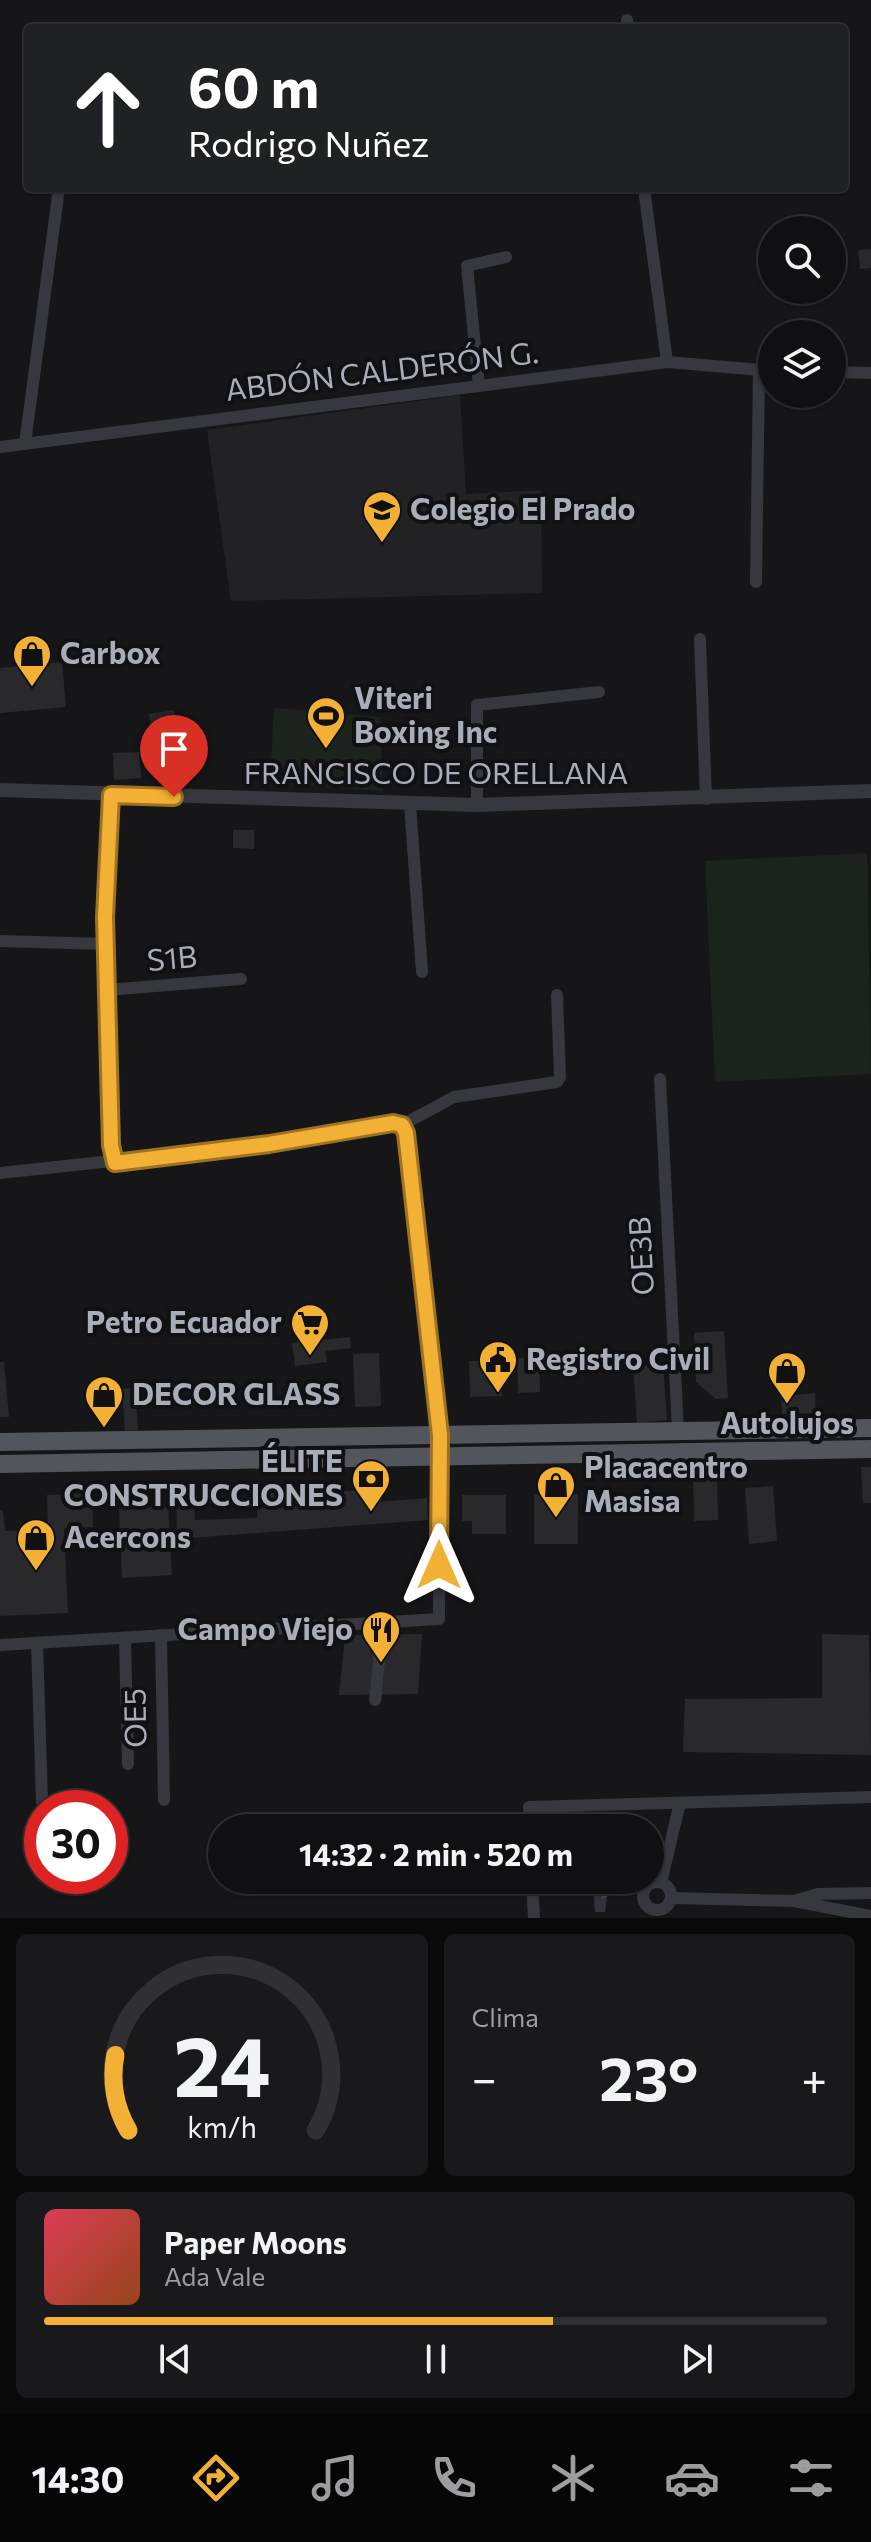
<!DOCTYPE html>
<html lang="es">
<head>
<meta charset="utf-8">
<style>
  body { margin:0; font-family:Commissioner,sans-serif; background:#19191b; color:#f1f3f6; height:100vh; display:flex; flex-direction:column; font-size:30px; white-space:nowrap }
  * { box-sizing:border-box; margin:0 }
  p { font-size:26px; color:#9c9d9f }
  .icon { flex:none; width:44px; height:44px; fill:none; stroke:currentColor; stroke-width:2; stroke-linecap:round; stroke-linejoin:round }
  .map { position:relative; height:1918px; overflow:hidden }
  .drawer { display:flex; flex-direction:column; gap:16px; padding:16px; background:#09090a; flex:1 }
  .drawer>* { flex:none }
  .guide { position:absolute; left:24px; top:24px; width:824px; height:168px; border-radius:8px; box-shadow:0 2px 6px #0004,0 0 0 2px #303032; background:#202124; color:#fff; overflow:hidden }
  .tools { position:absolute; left:758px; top:216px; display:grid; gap:16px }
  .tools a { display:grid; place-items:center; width:88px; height:88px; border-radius:50%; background:#101012; box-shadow:0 2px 6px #0004,0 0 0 2px #303032; font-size:40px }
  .speed { position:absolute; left:24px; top:1790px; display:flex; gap:16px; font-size:40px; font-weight:700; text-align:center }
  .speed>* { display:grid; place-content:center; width:104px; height:104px; border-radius:50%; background:#101012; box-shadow:0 2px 6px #0004,0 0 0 2px #303032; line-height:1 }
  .speed .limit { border:12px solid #d22; background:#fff; color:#111 }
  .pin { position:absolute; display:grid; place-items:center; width:68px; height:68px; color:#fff; margin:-82px -34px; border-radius:50% 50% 50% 0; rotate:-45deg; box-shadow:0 0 8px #0007 }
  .pin .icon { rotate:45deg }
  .me { position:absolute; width:88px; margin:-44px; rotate:0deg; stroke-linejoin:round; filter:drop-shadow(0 0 6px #0008) }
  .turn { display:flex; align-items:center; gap:28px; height:168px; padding:0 32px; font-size:36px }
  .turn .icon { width:104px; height:104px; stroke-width:2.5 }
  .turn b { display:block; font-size:56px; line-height:68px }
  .big { font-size:60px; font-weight:700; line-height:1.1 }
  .drawer .tile { flex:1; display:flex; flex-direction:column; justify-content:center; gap:12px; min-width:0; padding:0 28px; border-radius:12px; background:#19191b }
  .drawer .dial { align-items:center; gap:0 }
  .dial svg { height:208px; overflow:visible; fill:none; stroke:#303032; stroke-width:7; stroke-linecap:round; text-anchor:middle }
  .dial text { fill:#f1f3f6; stroke:none }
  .song { display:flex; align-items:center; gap:24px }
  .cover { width:96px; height:96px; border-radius:12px; background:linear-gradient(135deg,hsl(350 70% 55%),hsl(20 70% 35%)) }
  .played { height:8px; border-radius:4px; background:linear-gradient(90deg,#f2b134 65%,#303032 65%) }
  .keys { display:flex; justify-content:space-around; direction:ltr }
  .heat { display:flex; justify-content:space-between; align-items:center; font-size:44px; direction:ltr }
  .drawer .tiles { flex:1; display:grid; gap:16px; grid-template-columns:1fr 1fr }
  .tile:last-child { grid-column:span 2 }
  .trip { position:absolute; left:208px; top:1814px; width:456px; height:80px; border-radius:40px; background:#101012; box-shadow:0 2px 6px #0004,0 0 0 2px #303032; font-weight:700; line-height:80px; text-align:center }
  .menu { display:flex; height:128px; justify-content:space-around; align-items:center; background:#060607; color:#9c9d9f }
  .menu .icon { width:56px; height:56px }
  .menu .selected { color:#f2b134 }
  .menu b { font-size:36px; color:#f1f3f6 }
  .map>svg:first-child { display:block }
  .built { fill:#222225 }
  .park { fill:#1c231d }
  .water { fill:url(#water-ripples) }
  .building { fill:#29292c }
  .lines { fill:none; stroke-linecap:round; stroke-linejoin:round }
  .minor { stroke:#37383d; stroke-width:12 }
  .tertiary { stroke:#37383d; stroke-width:14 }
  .primary { stroke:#53555c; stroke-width:18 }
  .route-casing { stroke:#9d7322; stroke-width:20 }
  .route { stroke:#f2b134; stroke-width:14 }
  .labels { text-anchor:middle; stroke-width:8; stroke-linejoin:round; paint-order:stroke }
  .street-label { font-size:30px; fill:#a8adb8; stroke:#111113 }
  .poi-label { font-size:30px; font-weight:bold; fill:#a8adb8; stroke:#111113; text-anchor:start }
</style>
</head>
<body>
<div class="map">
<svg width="871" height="1918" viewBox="0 0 871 1918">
  <defs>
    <pattern id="water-ripples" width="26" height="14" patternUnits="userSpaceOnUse" patternTransform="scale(2)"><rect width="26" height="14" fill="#2c353c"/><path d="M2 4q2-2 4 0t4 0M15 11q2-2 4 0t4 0" fill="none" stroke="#485056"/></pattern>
  </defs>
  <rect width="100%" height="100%" fill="#161618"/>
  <!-- built -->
  <polygon class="built" points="460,395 466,494 541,490 542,593 231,601 207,430"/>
  <!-- park -->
  <g class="park">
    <polygon points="274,708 380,717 383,791 270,783"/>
    <polygon points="867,853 871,1074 715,1082 705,861"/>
  </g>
  <!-- water -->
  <polygon class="water" points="592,1880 609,1880 605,1912 595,1912"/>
  <!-- building -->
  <g class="building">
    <polygon points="871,249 871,268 860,269 858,250"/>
    <polygon points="62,662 66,707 0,713 0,668"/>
    <polygon points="174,710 181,755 155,759 149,714"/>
    <polygon points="139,752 141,778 114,780 113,753"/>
    <polygon points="233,830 254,830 254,849 233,848"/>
    <polygon points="724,1331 728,1398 716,1399 696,1382 694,1333"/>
    <polygon points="350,1337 351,1348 325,1351 327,1362 295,1366 292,1343"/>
    <polygon points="379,1353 381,1406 355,1407 353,1354"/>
    <polygon points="539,1357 540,1392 518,1393 517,1358"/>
    <polygon points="501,1360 502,1396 470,1397 469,1361"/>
    <polygon points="0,1362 4,1362 9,1417 0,1417"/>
    <polygon points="663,1364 667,1420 637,1423 633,1366"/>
    <polygon points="135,1388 138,1430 125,1431 122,1389"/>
    <polygon points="815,1393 816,1413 782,1414 781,1396"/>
    <polygon points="861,1467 871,1467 871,1503 863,1503"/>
    <polygon points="717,1473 718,1520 694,1521 693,1474"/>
    <polygon points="773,1486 777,1541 749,1544 745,1488"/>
    <polygon points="364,1490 364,1503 427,1498 428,1520 177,1539 176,1494 193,1493 195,1520 257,1518 258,1497 263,1493 301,1492 302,1506 341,1505 340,1491"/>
    <polygon points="92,1493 93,1527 64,1528 68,1613 0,1616 0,1510 3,1510 5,1531 48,1529 47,1495"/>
    <rect x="534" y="1494" width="44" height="50"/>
    <polygon points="462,1495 506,1495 506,1534 472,1534 472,1521 462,1521"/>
    <polygon points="168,1506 172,1575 122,1578 119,1509"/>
    <polygon points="422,1634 418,1694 339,1695 345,1635"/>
    <polygon points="822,1634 869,1635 871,1755 683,1752 685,1699 822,1698"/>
  </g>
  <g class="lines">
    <!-- minor -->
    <g class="minor">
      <polyline points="627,20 628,28"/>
      <polyline points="644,188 667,362"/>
      <polyline points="832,372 871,373"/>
      <polyline points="479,386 467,266 506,257"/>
      <polyline points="25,444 59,188"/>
      <polyline points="0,447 667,362 772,371"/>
      <polyline points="756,582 759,370"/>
      <polyline points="700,639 706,799"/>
      <polyline points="111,795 105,917 111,1145 115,1163"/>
      <polyline points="410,804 422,972"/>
      <polyline points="477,805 477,705 599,692"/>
      <polyline points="0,941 105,944"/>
      <polyline points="107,990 241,979"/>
      <polyline points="660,1079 678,1430"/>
      <polyline points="402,1125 454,1097 557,1082 560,1077 557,995"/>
      <polyline points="0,1173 269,1144 393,1123 402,1125 406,1133 440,1435 439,1619 0,1645"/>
      <polyline points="161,1635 164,1800"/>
      <polyline points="125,1638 128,1764"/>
      <polyline points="37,1643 42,1801"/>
      <polyline points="375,1700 383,1622"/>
      <polyline points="530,1828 529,1807 871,1797"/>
      <polyline points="532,1880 534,1918"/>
      <polyline points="661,1882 680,1803"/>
      <circle cx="657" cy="1896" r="14"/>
      <polyline points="671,1898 794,1901 871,1916"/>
      <polyline points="797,1900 818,1894 871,1893"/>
    </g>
    <!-- tertiary -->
    <polyline class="tertiary" points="0,790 477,805 871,791"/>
    <!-- primary -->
    <g class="primary">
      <polyline points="0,1442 871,1428"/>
      <polyline points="0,1464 871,1449"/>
    </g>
  </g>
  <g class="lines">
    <!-- route casing -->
    <g class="route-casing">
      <polyline id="route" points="174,797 111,795 105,917 111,1145 115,1163 269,1144 393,1123 402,1125 406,1133 440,1435 439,1565"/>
    </g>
    <!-- route -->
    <use href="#route" class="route"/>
  </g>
  <!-- icons -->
  <defs>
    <g id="school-pin" transform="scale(2)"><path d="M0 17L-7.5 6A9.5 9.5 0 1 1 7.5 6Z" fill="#f2b134" stroke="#111113"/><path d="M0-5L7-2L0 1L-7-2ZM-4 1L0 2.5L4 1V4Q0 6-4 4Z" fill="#111"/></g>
    <g id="shop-pin" transform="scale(2)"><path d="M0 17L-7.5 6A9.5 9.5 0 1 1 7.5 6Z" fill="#f2b134" stroke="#111113"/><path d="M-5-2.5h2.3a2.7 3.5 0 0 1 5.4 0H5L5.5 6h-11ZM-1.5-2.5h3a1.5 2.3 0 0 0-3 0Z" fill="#111"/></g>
    <g id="stadium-pin" transform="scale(2)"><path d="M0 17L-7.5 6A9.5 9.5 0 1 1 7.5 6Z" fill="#f2b134" stroke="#111113"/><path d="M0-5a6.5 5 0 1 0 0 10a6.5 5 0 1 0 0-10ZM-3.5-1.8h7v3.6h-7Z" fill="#111"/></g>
    <g id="supermarket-pin" transform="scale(2)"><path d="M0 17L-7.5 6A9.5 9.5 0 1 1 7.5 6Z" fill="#f2b134" stroke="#111113"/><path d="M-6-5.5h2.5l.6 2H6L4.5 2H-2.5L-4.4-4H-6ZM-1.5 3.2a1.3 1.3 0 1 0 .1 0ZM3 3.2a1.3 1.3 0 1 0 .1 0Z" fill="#111"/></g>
    <g id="civic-pin" transform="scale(2)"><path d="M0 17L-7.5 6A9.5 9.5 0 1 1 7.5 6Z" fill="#f2b134" stroke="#111113"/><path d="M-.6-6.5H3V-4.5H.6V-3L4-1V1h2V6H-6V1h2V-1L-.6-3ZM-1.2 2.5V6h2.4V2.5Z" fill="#111"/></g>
    <g id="bank-pin" transform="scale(2)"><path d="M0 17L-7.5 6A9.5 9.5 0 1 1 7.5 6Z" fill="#f2b134" stroke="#111113"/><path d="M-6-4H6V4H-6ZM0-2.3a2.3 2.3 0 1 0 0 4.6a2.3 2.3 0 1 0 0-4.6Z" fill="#111"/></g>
    <g id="restaurant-pin" transform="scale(2)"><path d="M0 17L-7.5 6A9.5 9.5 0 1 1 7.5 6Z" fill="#f2b134" stroke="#111113"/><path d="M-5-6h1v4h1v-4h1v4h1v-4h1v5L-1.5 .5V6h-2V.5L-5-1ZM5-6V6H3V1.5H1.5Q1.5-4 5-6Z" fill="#111"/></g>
  </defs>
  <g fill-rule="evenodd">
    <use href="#school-pin" x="382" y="510"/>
    <use href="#shop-pin" x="32" y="654"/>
    <use href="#stadium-pin" x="326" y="716"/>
    <use href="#supermarket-pin" x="310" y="1323"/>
    <use href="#civic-pin" x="498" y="1360"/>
    <use href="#shop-pin" x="787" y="1371"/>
    <use href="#shop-pin" x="104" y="1395"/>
    <use href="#bank-pin" x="371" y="1479"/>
    <use href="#shop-pin" x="556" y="1485"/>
    <use href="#shop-pin" x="36" y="1538"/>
    <use href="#restaurant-pin" x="381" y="1630"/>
  </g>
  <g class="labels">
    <!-- street labels -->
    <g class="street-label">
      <text transform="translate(382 372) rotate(-7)" y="10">ABDÓN CALDERÓN G.</text>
      <text x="436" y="784">FRANCISCO DE ORELLANA</text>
      <text transform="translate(172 959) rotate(-5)" y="10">S1B</text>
      <text transform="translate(642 1256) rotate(-93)" y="10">OE3B</text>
      <text transform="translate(136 1718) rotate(-91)" y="10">OE5</text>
    </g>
    <!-- poi labels -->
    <g class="poi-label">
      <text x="410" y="520">Colegio El Prado</text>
      <text x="60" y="664">Carbox</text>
      <text x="354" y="709">Viteri<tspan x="354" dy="34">Boxing Inc</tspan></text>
      <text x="282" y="1333" text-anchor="end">Petro Ecuador</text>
      <text x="526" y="1370">Registro Civil</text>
      <text x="132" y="1405">DECOR GLASS</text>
      <text x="787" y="1434" text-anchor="middle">Autolujos</text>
      <text x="343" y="1472" text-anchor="end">ÉLITE<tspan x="343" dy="34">CONSTRUCCIONES</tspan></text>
      <text x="584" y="1478">Placacentro<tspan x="584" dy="34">Masisa</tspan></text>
      <text x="64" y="1548">Acercons</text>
      <text x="353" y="1640" text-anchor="end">Campo Viejo</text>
    </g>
  </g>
</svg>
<div class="tools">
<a><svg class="icon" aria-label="search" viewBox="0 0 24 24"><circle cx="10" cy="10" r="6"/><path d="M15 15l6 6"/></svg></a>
<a><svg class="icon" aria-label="layers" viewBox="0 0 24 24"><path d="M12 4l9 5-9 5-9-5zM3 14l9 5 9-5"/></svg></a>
</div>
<div class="speed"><div class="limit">30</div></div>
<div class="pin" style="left:174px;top:797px;background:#d93025"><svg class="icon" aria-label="arrive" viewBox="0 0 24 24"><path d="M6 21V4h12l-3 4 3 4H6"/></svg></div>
<svg class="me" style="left:439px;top:1565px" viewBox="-20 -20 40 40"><path d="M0-17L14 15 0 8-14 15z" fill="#f2b134" stroke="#fff" stroke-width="4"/></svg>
<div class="trip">14:32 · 2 min · 520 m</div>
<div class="guide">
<div class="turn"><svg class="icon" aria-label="ahead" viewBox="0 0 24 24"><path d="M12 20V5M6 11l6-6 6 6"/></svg><div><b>60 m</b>Rodrigo Nuñez</div></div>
</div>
</div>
<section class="drawer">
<div class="tiles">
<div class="tile dial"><svg viewBox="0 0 100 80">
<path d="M14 69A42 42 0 1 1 86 69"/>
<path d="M14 69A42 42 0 0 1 9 40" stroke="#f2b134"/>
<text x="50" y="56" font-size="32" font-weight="700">24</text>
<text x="50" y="72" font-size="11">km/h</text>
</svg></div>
<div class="tile"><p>Clima</p>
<div class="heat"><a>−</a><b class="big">23°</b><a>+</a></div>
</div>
<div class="tile">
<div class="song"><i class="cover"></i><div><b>Paper Moons</b><p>Ada Vale</p></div></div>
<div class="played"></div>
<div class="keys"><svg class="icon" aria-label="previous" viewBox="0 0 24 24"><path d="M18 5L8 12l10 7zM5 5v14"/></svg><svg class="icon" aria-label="pause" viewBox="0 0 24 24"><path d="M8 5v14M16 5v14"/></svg><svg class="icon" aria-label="next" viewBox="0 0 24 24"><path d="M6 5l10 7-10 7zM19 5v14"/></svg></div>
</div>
</div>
</section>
<nav class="menu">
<b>14:30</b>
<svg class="icon selected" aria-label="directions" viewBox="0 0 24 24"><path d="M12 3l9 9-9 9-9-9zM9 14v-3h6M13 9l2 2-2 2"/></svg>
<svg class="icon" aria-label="music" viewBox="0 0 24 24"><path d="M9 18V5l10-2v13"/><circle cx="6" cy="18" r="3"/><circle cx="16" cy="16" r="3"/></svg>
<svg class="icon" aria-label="phone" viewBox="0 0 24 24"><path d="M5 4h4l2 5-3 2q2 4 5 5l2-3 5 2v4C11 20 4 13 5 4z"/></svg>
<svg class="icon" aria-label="climate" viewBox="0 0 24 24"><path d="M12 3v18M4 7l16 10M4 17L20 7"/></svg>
<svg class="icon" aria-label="car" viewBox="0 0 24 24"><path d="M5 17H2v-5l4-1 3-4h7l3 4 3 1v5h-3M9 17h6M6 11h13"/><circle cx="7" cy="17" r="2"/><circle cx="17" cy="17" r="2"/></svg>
<svg class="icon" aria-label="filters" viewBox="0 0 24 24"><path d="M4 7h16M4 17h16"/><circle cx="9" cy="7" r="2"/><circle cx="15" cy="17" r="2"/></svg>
</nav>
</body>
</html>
